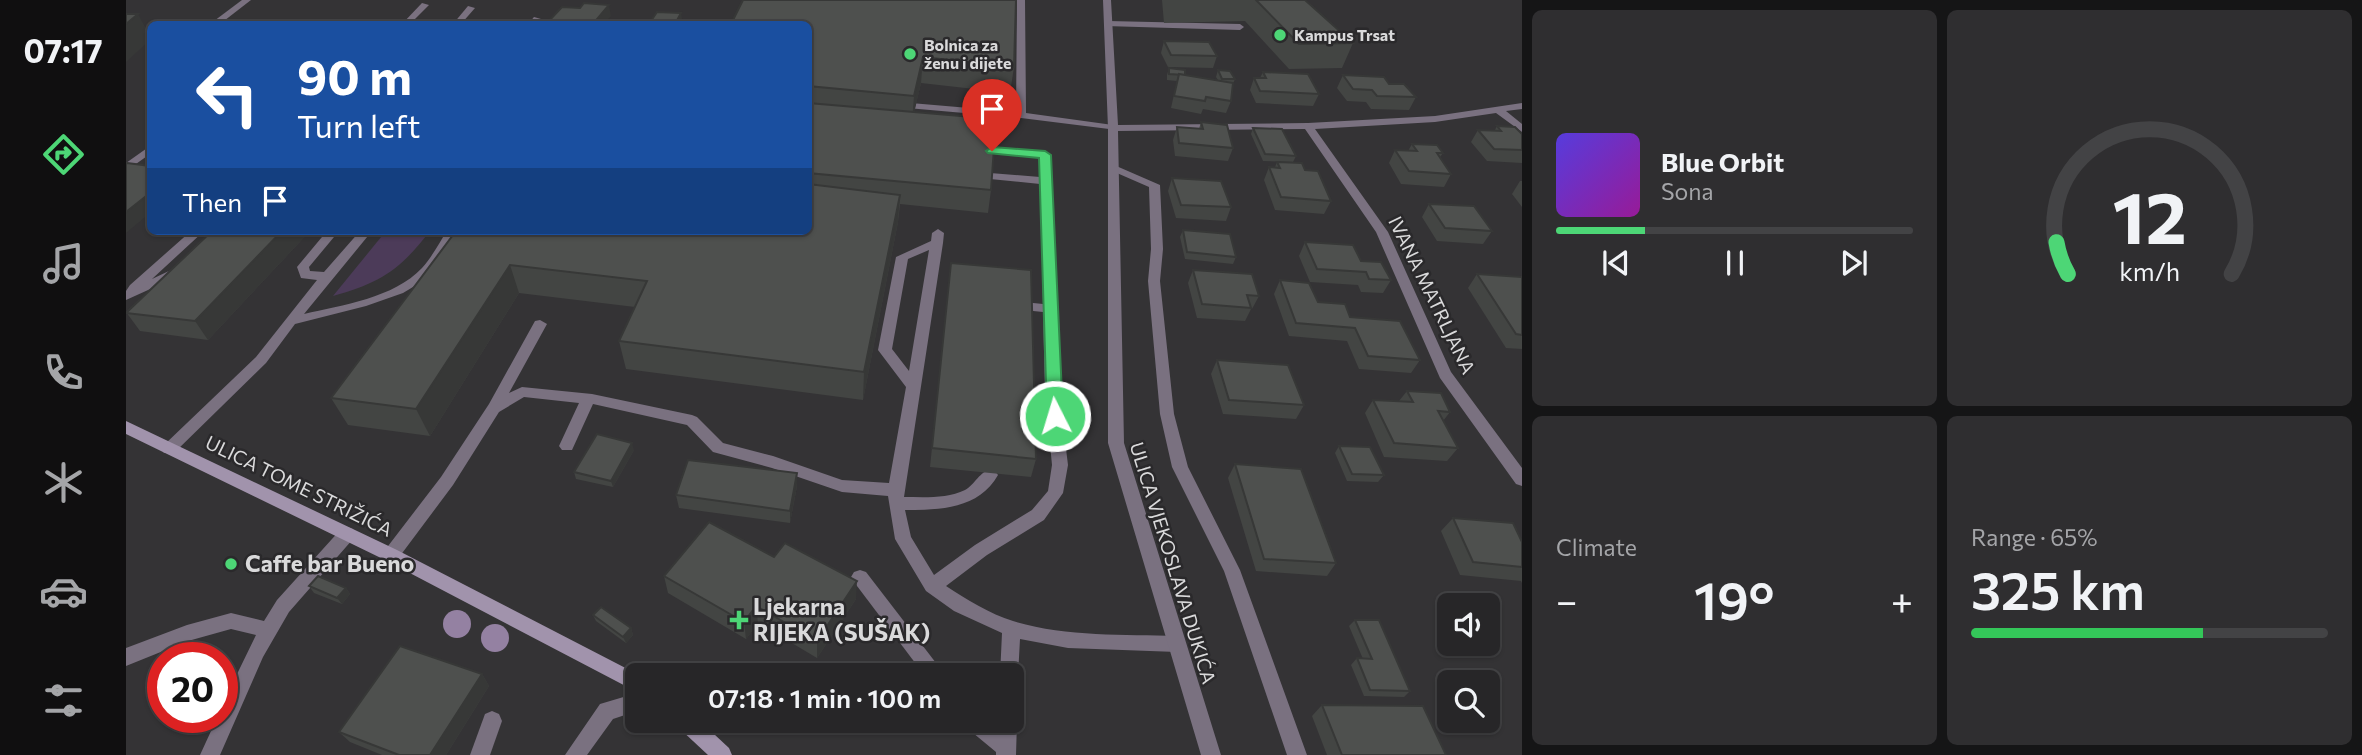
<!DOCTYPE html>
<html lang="en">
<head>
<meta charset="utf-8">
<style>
  body { margin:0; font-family:Commissioner,sans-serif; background:#2f2e30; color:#f1f3f6; height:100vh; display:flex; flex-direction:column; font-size:26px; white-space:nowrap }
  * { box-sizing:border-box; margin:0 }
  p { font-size:23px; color:#a4a5a8 }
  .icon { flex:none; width:38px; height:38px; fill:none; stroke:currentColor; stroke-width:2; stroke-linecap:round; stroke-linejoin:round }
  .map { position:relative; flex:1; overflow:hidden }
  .side { display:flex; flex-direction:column; gap:10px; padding:10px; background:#151516; width:840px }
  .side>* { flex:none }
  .top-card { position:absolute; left:21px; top:21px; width:665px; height:214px; border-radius:10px; box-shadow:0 2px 5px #0004,0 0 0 2px #434345; background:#1a4fa0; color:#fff; overflow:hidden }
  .buttons { position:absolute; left:1311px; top:593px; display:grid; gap:14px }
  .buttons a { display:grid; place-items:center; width:63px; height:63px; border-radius:10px; background:#272628; box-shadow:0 2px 5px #0004,0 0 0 2px #434345; font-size:35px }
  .speed { position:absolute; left:21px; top:642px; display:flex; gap:14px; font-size:35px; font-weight:700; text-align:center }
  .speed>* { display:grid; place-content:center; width:91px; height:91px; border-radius:50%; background:#272628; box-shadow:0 2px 5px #0004,0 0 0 2px #434345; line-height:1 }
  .speed .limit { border:10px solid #d22; background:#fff; color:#111 }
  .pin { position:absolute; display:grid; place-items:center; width:60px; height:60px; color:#fff; margin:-72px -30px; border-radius:50% 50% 50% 0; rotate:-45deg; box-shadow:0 0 7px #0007 }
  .pin .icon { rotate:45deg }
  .me { position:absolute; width:77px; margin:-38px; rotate:355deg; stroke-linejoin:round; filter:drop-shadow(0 0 5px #0008) }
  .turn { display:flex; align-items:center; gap:24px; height:147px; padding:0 35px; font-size:32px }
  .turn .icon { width:91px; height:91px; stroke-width:2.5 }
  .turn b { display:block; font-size:49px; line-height:60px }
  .then { display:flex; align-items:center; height:66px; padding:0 35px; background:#0003; gap:14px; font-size:26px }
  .big { font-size:52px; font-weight:600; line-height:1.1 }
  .side .card { flex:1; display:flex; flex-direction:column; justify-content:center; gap:10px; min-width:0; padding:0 24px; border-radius:10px; background:#2f2e30 }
  .side .dial { align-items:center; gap:0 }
  .dial svg { height:182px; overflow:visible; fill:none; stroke:#434345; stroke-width:7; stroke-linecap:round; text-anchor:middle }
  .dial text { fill:#f1f3f6; stroke:none }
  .song { display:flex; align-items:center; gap:21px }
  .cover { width:84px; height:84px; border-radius:10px; background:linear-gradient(135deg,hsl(250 70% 55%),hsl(300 70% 35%)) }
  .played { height:7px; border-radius:4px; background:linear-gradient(90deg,#4dd676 25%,#434345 25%) }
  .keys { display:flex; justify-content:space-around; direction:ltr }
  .heat { display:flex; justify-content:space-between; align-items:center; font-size:38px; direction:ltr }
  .charge { height:10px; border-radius:5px; background:linear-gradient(90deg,#34c759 65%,#434345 0) }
  .side .tiles { flex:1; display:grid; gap:10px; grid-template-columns:repeat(2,1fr) }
  .trip { position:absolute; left:499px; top:663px; width:399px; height:70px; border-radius:10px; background:#272628; box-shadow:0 2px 5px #0004,0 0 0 2px #434345; font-weight:600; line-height:70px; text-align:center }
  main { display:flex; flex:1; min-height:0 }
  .tab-bar { display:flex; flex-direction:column; width:126px; justify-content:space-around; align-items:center; background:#100f10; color:#a4a5a8 }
  .tab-bar .icon { width:49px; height:49px }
  .tab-bar .current { color:#4dd676 }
  .tab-bar b { font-size:32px; color:#f1f3f6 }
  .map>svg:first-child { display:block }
  .green { fill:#4c3b59 }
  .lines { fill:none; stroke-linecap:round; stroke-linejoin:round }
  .service { fill:#7a7180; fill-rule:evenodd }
  .minor { fill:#7a7180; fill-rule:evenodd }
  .secondary { fill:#a193ac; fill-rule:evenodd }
  .tree { fill:#9481a2 }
  .wall { fill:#434543 }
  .shaded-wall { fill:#373837 }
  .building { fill:#4e504e; stroke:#373837; stroke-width:2 }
  .route { fill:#4dd676; stroke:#328b4d; stroke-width:2 }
  .poi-dot { fill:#4dd676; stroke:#2a292b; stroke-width:2.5 }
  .labels { text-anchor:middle; stroke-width:5; stroke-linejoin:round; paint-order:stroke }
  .far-poi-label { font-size:16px; font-weight:bold; fill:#dadadb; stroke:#2a292b; text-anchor:start }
  .street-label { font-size:19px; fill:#dadadb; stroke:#2a292b }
  .near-poi-label { font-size:23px; font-weight:bold; fill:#dadadb; stroke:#2a292b; text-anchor:start }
</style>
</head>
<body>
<main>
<nav class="tab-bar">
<b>07:17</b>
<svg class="icon current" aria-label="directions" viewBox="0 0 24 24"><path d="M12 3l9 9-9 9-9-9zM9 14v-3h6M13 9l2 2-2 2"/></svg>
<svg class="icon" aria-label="music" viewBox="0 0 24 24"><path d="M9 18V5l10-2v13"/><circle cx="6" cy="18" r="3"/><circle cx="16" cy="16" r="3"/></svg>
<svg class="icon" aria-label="phone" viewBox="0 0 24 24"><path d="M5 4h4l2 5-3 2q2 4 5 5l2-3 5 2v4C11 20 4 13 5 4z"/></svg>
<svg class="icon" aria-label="climate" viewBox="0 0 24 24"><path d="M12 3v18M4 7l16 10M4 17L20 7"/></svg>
<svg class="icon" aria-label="car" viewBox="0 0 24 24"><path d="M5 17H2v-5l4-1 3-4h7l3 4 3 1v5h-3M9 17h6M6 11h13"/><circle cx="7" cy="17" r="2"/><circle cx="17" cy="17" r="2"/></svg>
<svg class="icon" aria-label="filters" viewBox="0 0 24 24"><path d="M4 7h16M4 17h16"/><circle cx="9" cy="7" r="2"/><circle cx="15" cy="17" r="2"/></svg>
</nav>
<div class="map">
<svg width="1396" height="755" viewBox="0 0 1396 755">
  <rect width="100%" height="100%" fill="#343335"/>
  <!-- green -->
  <path class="green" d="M260 231H304C274 270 254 283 207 296Z"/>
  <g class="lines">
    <!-- service -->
    <g class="service">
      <polygon points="116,0 125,0 94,24 88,24 88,21"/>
      <polygon points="891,0 899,0 900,113 987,125 991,126 991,130 895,118 770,107 770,103 773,102 890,112"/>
      <polygon points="296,3 303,5 284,24 276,24"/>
      <polygon points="342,6 349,8 335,24 327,24"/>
      <polygon points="408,17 415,19 410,24 402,24"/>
      <polygon points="982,21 1114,24 1118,27 1114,30 979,26 978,24"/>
      <polygon points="24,146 24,154 0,171 0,163"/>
      <path d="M866 148 919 152 924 155 933 392 942 465 937 493 918 520 861 555 820 586C840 599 864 614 887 621 939 637 997 634 1051 636L1057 638 1060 644 1057 650 1051 652 942 648 894 639 892 676 890 682 886 684V676H874L876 633 828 611 800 591 769 539 762 496 716 492 646 468 587 452 561 425 467 404 446 450H436L433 446 453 403 398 397 373 412 327 485 271 560 265 562 259 560 257 555 259 550 315 477 363 404 409 321 414 320 421 324 383 393 396 387 466 394 566 415 571 417 597 443 647 456 716 480 763 483 780 387 752 350 770 257 805 241 806 233 812 229 818 233 817 243 778 497C797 497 821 499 839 490 850 484 856 466 869 471L872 475C853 509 814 510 779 510L785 537 808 575 849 545 906 510 922 491 926 465 919 392 917 312 888 309 882 305 888 301 917 304 914 184 864 179 859 176 864 173 914 177V158L862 153 861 151ZM803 250 783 371 766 349 782 259Z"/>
      <polygon points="988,165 1034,185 1037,249 1034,281 1048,414 1062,467 1114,570 1181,755 1161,755 1098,571 1046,467 1034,414 1022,281 1025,249 1023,187 984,170 983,168"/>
      <polygon points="65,231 78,231 26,279 45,270 53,270 55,273 53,276 0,300 0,291 4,285"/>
      <path d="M201 231H213L183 267 184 271 198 272 234 231H246L178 314C216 305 268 298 296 268 306 257 313 243 321 231H333L307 270 292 284 277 293 240 306 169 324 140 363 48 453H38L35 449 38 445 130 357 191 280 175 278 171 267Z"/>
      <polygon points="221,527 227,529 229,534 227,539 163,612 137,657 94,755 74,755 91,718 96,718 96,705 130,635 105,629 62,641 0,666 0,648 61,625 105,613 138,621 151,600 215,529"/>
      <polygon points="734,570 740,572 820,676 799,676 728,582 725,577 728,572"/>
      <polygon points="511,693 511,711 487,719 461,755 439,755 474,704"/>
      <polygon points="366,711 373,714 376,721 364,755 344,755 359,714"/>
      <polygon points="886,713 891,721 890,755 870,755 870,752 841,728 838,721 863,721 871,727 871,721 886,721"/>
    </g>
    <!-- minor -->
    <polygon class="minor" points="977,0 985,0 992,125 1182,123 1309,116 1396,103 1396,109 1380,111 1396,124 1396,132 1370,113 1309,122 1189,129 1262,232 1325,372 1396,468 1396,486 1390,484 1314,378 1250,232 1179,129 992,131 998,443 1095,755 1075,755 982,443 982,128"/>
    <!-- secondary -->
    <g class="secondary">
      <polygon points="0,421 271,550 515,676 511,676 511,692 259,560 0,434"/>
      <polygon points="550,721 574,721 603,748 606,755 582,755 553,728"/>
    </g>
  </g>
  <!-- trees -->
  <g class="tree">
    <circle cx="331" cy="624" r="14"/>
    <circle cx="369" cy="638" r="14"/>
  </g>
  <!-- wall -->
  <g class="wall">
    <polygon points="1036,0 1179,0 1227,43 1216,68 1163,69 1119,21 1038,23"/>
    <polygon points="682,24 888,67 884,93 795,83 788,112 865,190 862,213 774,204 772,222 737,400 500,369 493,341 509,307 393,293 304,436 222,425 205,398 330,231 682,231"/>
    <polygon points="1038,41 1091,56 1087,68 1042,67 1035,53"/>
    <polygon points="1043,68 1059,75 1092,80 1090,77 1092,70 1109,79 1106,86 1105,101 1100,113 1077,109 1075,114 1045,108 1051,81 1041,80 1041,75"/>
    <polygon points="1137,72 1193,94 1187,106 1130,103 1124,90 1128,78 1134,78"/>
    <polygon points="1217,75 1263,84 1290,97 1283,110 1245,109 1240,102 1221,101 1211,88"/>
    <polygon points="1075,122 1107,148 1102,161 1049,156 1047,140 1051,127 1073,129"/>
    <polygon points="1371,126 1396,134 1396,163 1361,161 1345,142 1352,130 1369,130"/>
    <polygon points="1127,128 1170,156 1167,162 1137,161 1125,134"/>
    <polygon points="1286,144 1317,153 1314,157 1325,174 1318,187 1275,184 1263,163 1269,150 1282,151"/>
    <polygon points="1151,162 1179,170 1205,201 1198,214 1149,210 1138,180 1143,167 1149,167"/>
    <polygon points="1046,178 1105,207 1100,221 1050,218 1042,191"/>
    <polygon points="1394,181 1396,181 1396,207 1386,194"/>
    <polygon points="1303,204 1366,231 1357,244 1311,241 1296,217"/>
    <polygon points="1057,230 1110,257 1107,264 1059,259 1054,237"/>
    <polygon points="86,231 184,231 82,340 14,331 0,312"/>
    <polygon points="1179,242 1235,261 1265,280 1257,293 1235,292 1232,285 1184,282 1173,256"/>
    <polygon points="825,263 910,459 905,477 804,467"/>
    <polygon points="1067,270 1133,296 1126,309 1125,309 1119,321 1071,318 1062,283"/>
    <polygon points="1351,274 1396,277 1396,349 1380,348 1342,288"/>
    <polygon points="1154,280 1192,302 1224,317 1294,360 1285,373 1233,369 1221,341 1163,336 1148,294"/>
    <polygon points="1091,360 1178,405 1170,419 1097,414 1085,374"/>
    <polygon points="1281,391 1324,412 1317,421 1332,448 1321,461 1258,457 1239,413 1247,400 1273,401"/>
    <polygon points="1213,446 1258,475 1252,482 1221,481 1209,453"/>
    <polygon points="508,450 487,487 450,479 448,472"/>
    <polygon points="1109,464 1210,563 1201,576 1130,571 1102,478"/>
    <polygon points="671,473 671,486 664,523 553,508 550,495"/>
    <polygon points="1327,518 1396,542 1396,583 1395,581 1334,575 1315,531"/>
    <polygon points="648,557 730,599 691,658 632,623 620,639 542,593 538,576"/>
    <polygon points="183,586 220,588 224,594 216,604 188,593"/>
    <polygon points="467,615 505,628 507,635 500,643 470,621"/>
    <polygon points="1229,620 1284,691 1278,697 1238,696 1225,665 1231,658 1237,659 1223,626"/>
    <polygon points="356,674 363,686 320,755 256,755 224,742 213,732"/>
    <polygon points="1196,705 1320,755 1201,755 1186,716"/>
  </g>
  <!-- shaded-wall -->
  <g class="shaded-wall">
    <polygon points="483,5 485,16 478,24 467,24"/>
    <polygon points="555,13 557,24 549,24"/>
    <polygon points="12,14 24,36 24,40 0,62 0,24"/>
    <polygon points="797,57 795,83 786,122 788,96"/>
    <polygon points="24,193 24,213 0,233 0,212"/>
    <polygon points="774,195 772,222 737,400 738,372"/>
    <polygon points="156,231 184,231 82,340 69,321"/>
    <polygon points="384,265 393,293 304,436 290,409"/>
    <polygon points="506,443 508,450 487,487 485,481"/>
    <polygon points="671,473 671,486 664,523 664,511"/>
    <polygon points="731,581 730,599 691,658 691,641"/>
    <polygon points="220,588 224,594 216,604 211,598"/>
    <polygon points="630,606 632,623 620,639 618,622"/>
    <polygon points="505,628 507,635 500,643 497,637"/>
    <polygon points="356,674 363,686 320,755 304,755"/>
  </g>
  <!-- building -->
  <g class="building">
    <polygon points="617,0 890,0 888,67 797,57 788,96 682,86 682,24 605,24"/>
    <polygon points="1130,0 1179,0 1227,43 1173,44"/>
    <polygon points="458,3 483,5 467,24 420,24 436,7 454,8"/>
    <polygon points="531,12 555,13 549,24 523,24"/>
    <polygon points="0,14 12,14 0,24"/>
    <polygon points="1038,41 1083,42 1091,56 1045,55"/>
    <polygon points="1043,68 1059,70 1059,75 1043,74"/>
    <polygon points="1092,70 1104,71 1109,79 1096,79"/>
    <polygon points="1137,72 1182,74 1193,94 1134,91 1128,78 1140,78"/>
    <polygon points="1053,74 1107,83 1105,101 1080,97 1079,101 1048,96"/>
    <polygon points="1217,75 1258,77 1263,84 1278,84 1290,97 1251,96 1246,90 1227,89"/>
    <polygon points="682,103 870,119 865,190 682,173"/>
    <polygon points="1075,122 1101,125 1107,148 1053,143 1051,127 1077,129"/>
    <polygon points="1371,126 1389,127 1396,134 1396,150 1368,149 1352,130 1375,131"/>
    <polygon points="1127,128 1156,129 1170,156 1139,154"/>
    <polygon points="1286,144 1311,145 1317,153 1311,153 1325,174 1283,171 1269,150 1291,151"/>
    <polygon points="1151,162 1176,163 1179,170 1192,171 1205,201 1155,197 1143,167 1154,168"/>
    <polygon points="1,163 24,166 24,193 0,212 0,164"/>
    <polygon points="1046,178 1095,181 1105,207 1055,205"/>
    <polygon points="682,184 774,195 738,372 493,341 521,281 384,265 290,409 205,398 330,231 682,231"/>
    <polygon points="1303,204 1348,206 1366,231 1319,228"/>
    <polygon points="1057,230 1104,234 1110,257 1061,252"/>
    <polygon points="86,231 156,231 69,321 0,313"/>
    <polygon points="1179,242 1227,245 1235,261 1255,262 1265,280 1243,279 1240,272 1191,269"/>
    <polygon points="825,263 905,270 910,459 806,448"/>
    <polygon points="1067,270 1126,274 1133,296 1121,295 1125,308 1076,304"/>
    <polygon points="1351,274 1396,277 1396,335 1390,334"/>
    <polygon points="1154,280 1183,283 1192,302 1219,304 1224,317 1274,321 1294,360 1242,356 1229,328 1170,323"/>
    <polygon points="1091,360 1162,365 1178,405 1103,400"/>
    <polygon points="1281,391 1315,393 1324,412 1312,411 1332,448 1268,443 1247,400 1287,402"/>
    <polygon points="471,434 506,443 485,481 448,472"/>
    <polygon points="1213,446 1244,447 1258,475 1226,474"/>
    <polygon points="562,460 671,473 664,511 550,495"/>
    <polygon points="1109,464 1175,469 1210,563 1138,559"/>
    <polygon points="1327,518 1387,523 1396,542 1396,567 1347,562"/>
    <polygon points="583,522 648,557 659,543 731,581 691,641 630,606 618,622 538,576"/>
    <polygon points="192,576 220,588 211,598 183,586"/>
    <polygon points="475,607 505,628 497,637 467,615"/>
    <polygon points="1229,620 1253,620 1284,691 1244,690 1231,658 1246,659"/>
    <polygon points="274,646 356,674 304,755 273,755 213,732"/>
    <polygon points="1196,705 1297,706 1320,755 1216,755"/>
  </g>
  <!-- route -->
  <polygon class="route" points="866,147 919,151 925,155 937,416 929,422 921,416 913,158 862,153 860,151"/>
  <!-- markers -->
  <g class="poi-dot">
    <circle cx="1154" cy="35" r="7"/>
    <circle cx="784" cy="54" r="7"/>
    <circle cx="105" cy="564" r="7"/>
    <path d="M609.5 609.5h7v7h7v7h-7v7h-7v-7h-7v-7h7z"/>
  </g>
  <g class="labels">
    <!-- far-poi labels -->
    <g class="far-poi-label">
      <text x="1168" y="41">Kampus Trsat</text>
      <text x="798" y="51">Bolnica za<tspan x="798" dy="18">ženu i dijete</tspan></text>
    </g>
    <!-- street labels -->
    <g class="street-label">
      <text transform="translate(1306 295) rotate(64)" y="7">IVANA MATRLJANA</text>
      <text transform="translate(173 486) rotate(26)" y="7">ULICA TOME STRIŽIĆA</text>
      <text transform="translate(1047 563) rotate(73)" y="7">ULICA VJEKOSLAVA DUKIĆA</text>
    </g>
    <!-- near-poi labels -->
    <g class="near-poi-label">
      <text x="119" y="572">Caffe bar Bueno</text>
      <text x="627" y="615">Ljekarna<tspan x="627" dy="26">RIJEKA (SUŠAK)</tspan></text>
    </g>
  </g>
</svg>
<div class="buttons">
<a><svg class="icon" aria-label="sound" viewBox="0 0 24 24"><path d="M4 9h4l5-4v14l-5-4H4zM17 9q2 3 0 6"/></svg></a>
<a><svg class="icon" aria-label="search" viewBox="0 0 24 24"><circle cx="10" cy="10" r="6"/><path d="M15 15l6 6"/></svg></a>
</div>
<div class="speed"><div class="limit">20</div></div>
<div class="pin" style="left:866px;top:151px;background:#d93025"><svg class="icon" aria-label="arrive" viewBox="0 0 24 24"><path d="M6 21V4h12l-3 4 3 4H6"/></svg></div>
<svg class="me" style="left:929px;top:416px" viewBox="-20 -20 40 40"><circle r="17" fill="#4dd676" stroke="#fff" stroke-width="3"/><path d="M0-11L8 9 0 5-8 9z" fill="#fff"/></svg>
<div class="trip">07:18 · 1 min · 100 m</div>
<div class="top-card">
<div class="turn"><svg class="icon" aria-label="left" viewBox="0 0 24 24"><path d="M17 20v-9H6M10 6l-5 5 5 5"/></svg><div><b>90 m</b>Turn left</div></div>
<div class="then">Then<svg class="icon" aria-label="arrive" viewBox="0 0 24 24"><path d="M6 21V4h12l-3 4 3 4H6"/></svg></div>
</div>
</div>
<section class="side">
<div class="tiles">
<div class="card">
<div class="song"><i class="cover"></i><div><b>Blue Orbit</b><p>Sona</p></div></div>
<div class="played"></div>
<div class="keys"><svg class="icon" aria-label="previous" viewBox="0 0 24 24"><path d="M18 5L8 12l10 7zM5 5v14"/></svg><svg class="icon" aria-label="pause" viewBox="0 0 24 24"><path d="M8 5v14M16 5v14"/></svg><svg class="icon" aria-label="next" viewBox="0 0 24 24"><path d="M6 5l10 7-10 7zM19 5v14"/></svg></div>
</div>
<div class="card dial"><svg viewBox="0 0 100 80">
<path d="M14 69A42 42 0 1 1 86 69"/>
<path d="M14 69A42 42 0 0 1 9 55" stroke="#4dd676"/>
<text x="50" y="56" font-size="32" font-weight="700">12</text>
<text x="50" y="72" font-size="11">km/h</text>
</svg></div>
<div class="card"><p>Climate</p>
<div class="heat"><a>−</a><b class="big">19°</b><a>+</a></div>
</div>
<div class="card"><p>Range · 65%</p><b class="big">325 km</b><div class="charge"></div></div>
</div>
</section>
</main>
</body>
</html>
